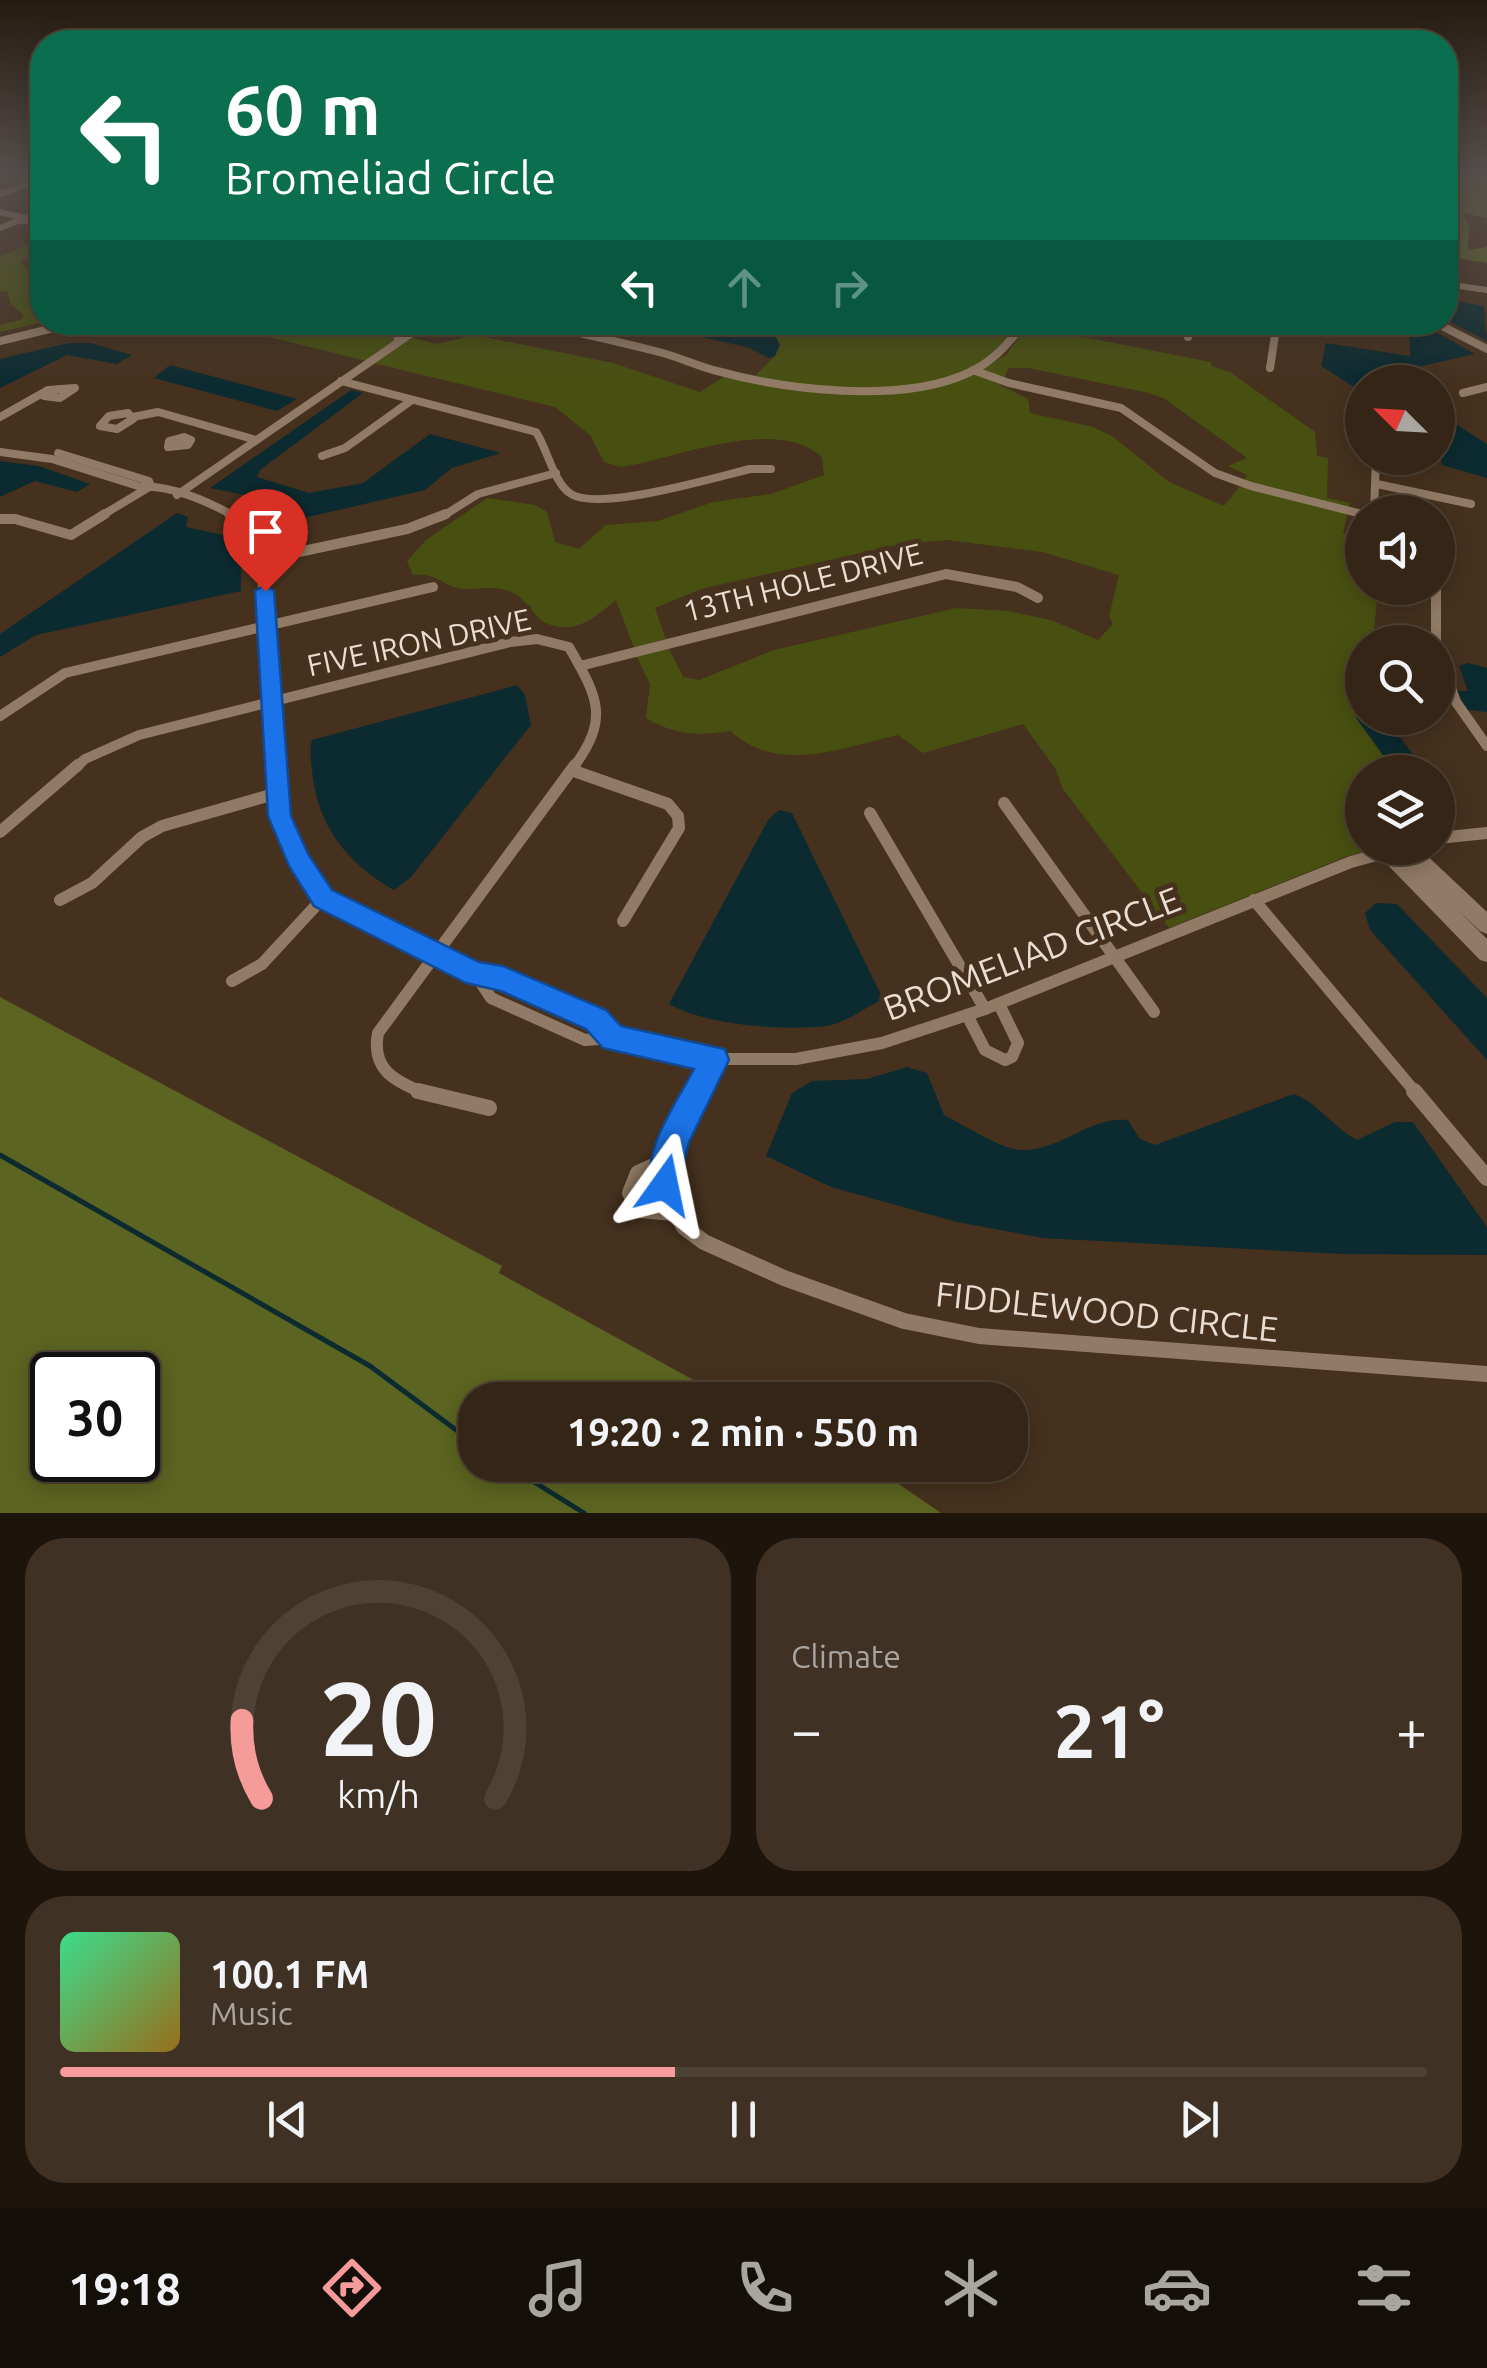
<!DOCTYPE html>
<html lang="en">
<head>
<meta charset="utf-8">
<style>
  body { margin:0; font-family:Ubuntu,sans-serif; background:#3f3123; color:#f1f3f6; height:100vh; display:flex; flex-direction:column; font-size:38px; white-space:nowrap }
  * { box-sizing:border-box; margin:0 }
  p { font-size:32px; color:#a9a5a1 }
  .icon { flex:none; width:55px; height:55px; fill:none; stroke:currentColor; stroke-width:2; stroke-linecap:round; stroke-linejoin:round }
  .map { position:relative; height:1513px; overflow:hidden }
  .side { display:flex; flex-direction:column; gap:25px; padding:25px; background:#1d140c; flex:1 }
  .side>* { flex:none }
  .top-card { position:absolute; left:30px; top:30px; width:1428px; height:305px; border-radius:40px; box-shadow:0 5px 25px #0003,0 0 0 2px #4e4235; background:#0b6e4f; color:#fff; overflow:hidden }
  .needle { width:65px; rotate:294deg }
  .fabs { position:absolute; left:1345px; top:365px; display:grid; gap:20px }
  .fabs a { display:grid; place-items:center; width:110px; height:110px; border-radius:50%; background:#342516; box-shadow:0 5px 25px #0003,0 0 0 2px #4e4235; font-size:50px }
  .speed { position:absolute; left:30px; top:1352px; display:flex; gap:20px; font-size:50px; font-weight:700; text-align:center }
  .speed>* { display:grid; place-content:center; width:130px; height:130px; border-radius:50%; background:#342516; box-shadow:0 5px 25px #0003,0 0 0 2px #4e4235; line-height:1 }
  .speed .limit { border:5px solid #111; border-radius:15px; background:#fff; color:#111 }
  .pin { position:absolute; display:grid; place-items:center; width:85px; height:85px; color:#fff; margin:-102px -42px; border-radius:50% 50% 50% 0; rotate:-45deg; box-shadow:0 0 10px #0007 }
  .pin .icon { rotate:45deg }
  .me { position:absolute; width:110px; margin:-55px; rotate:12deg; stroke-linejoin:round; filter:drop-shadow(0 0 8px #0008) }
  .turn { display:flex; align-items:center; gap:35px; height:210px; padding:0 30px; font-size:45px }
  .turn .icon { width:130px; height:130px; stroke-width:2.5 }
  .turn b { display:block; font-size:70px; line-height:85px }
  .lanes { display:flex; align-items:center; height:95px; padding:0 30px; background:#0003; justify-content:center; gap:50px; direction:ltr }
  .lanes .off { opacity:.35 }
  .big { font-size:75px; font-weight:600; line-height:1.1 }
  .side .tile { flex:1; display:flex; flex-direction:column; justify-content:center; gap:15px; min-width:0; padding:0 35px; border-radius:40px; background:#3f3123 }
  .side .dial { align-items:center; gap:0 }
  .dial svg { height:260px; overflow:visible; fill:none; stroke:#4e4235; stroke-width:7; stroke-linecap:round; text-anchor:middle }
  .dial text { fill:#f1f3f6; stroke:none }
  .song { display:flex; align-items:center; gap:30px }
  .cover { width:120px; height:120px; border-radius:15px; background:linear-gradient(135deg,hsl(150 70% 55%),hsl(40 70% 35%)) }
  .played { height:10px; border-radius:5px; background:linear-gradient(90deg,#f59b9a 45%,#4e4235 45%) }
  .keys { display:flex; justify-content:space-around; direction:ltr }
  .heat { display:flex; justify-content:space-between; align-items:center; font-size:55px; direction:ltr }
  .side .tiles { flex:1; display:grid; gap:25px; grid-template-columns:1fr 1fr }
  .tile:last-child { grid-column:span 2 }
  .trip { position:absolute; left:458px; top:1382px; width:570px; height:100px; border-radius:40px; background:#342516; box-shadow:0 5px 25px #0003,0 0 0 2px #4e4235; font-weight:600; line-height:100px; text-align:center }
  .dock { display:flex; height:160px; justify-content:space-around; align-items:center; background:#150f09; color:#a9a5a1 }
  .dock .icon { width:70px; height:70px }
  .dock .selected { color:#f59b9a }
  .dock b { font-size:45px; color:#f1f3f6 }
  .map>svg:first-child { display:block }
  .green { fill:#485011 }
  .forest { fill:#5b6420; fill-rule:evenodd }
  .water { fill:#0c2b30 }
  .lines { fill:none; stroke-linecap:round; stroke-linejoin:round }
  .stream { stroke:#0c2b30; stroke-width:5 }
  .street-far4 { stroke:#927b66; stroke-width:6 }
  .street-far3 { stroke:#927b66; stroke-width:8 }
  .street-far2 { stroke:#927b66; stroke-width:10 }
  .street-far1 { stroke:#927b66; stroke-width:12 }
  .street { stroke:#927b66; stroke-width:16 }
  .secondary { fill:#927b66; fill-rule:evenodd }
  .route { fill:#1a73e8; stroke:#114b97; stroke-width:2.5 }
  .labels { text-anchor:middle; stroke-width:10; stroke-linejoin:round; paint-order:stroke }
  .street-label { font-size:30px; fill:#eaddd2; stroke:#45311e }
  .near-street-label { font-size:35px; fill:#eaddd2; stroke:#45311e }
</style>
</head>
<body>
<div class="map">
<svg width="1487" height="1513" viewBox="0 0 1487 1513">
  <rect width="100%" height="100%" fill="#45311e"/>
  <!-- green -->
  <g class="green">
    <polygon points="42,239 42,250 21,261 42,287 42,322 0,332 0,325 20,320 24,315 10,303 7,291 0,292 0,256"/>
    <path d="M970 322 1012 330 1019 324C1012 334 1005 347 995 354 928 404 830 389 754 377L775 356 776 338 704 323Z"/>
    <polygon points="212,323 393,323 405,335 366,361"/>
    <polygon points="1027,326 1211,362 1211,366 1230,372 1315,432 1317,456 1328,458 1327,498 1350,503 1349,507 1243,482 1247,475 1228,466 1247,458 1165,399 1149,393 1029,368 1009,368 1003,380 979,370 1006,355"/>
    <path d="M474 335 613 363 700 392 725 376 787 388 908 390 974 372 1028 399 1030 413 1093 427 1112 436 1169 482 1224 506 1240 486 1348 512 1343 533 1362 542V588H1378L1373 642H1362V696L1350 699 1357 719 1395 772H1362V848H1379L1345 857 1169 928 1063 789 1055 768 1023 724 923 753 898 735C839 748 781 775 730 731 698 736 674 735 646 718L650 684 636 655 668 647 683 677 699 680 774 650 956 608 1007 611 1051 620 1098 640 1113 624 1109 616 1119 575 1042 552 947 540 901 544 701 589 655 608 666 639 634 648 616 600C595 617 576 636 546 623 535 618 528 603 518 596 501 584 483 589 465 589 444 588 439 572 413 575L407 561 426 540 487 498 535 505 547 512 555 542 579 549 606 525 658 521 713 502 771 494 824 475 822 457C776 415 677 458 621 467L604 462 590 435 555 407 373 363 410 337 437 344Z"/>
  </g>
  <!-- forest -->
  <g class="forest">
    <polygon points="1445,171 1487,171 1487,218 1464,213 1469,227 1468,250 1487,247 1487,263 1445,256"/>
    <path d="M0 997 502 1266 499 1273 730 1400H475V1465H871L941 1513H0ZM138 1375V1460H52V1375Z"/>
  </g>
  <!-- water -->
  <g class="water">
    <polygon points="1445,299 1484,306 1487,341 1445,319"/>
    <polygon points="676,322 704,323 776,337 780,345 775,356 769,358 747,347 661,328"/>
    <polygon points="1409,325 1425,326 1475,354 1378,376 1384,382 1362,382 1362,392 1321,366 1326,343 1410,356"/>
    <polygon points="69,343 90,343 132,355 117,364 67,355 0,388 0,359"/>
    <polygon points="170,365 297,399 277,411 154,378"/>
    <polygon points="351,390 363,393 260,470 257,477 309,493 363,483 430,434 501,453 452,468 425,490 295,520 282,516 264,499 210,488"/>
    <polygon points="1438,413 1487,444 1487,478 1442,465"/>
    <polygon points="0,461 39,466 90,484 77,492 35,481 0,497"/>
    <polygon points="177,513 188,517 186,527 228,536 241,564 241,591 36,635 0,657 0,634"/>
    <polygon points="1468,663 1487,668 1487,712 1467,710 1457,691 1468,691 1459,666"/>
    <path d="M517 685 525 695 531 725 411 877 394 890C346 862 318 827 312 771 311 760 309 750 312 740Z"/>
    <polygon points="1362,696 1362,718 1422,718 1396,722 1397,733 1426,772 1395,772 1357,719 1349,698"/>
    <path d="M779 810 792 813 883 999C866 1007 844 1024 826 1026 785 1031 704 1025 669 1004L768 820Z"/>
    <polygon points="1376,903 1397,904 1487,998 1487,1060 1370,930 1365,913"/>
    <path d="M907 1067 927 1073 944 1115C962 1124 1004 1151 1023 1150 1061 1150 1091 1116 1128 1120L1140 1139 1155 1145 1294 1094C1320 1104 1332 1127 1357 1140L1395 1122H1413L1487 1227V1255L1341 1254 1043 1238 957 1222 831 1187 766 1156 792 1093 812 1081 867 1079Z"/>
  </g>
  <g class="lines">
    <!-- stream -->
    <g class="stream">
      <polyline points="0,1155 370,1366 475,1444"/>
      <polyline points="507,1465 584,1513"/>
    </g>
    <!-- street-far4 -->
    <g class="street-far4">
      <polyline points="0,194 42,179"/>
      <polyline points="0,212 25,218"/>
      <polyline points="17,221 42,222"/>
      <polyline points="0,228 42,211"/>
      <polyline points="1445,284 1487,290"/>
    </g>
    <!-- street-far3 -->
    <g class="street-far3">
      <path d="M531 322C574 332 617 341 659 352 679 357 697 366 717 371 787 390 901 404 968 373 993 362 1009 343 1025 322"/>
      <polyline points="1434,322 1487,349"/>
      <polyline points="1362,327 1363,322"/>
      <polyline points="1188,337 1192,322"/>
      <polyline points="398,339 440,322"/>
      <polyline points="0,341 78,322"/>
      <polyline points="1270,368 1277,322"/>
      <polyline points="973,370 1009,383 1121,408 1215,473 1251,486 1362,514"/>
      <path d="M341 381 536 432C548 450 553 482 571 494 599 512 716 477 750 469H771"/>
      <polyline points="1463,393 1487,387"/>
      <polygon points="128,413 133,419 117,429 100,426 109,416"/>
      <polyline points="0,417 48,390 75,388 60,398 44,396"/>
      <polyline points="133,417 158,412 256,440"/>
      <polyline points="1359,425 1362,428"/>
      <polygon points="184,437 191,440 188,445 168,447 169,441"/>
      <path d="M0 452 52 459 141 487C169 484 209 502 234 516"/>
      <polyline points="58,453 149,481 151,486"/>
      <polyline points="322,456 345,448 412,400"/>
      <polyline points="1377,484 1471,504"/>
      <polyline points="177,495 406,337"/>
      <polyline points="1374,512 1376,458"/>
      <polyline points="101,516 151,486"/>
      <polyline points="443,516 478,494 556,473"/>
    </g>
    <!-- street-far2 -->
    <g class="street-far2">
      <polyline points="229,514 245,527 261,560 276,768"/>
      <polyline points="0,519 15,519 71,535 105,514"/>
      <polyline points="261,560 407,529 446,514"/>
      <polyline points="1436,588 1436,642"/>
      <polyline points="1438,652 1456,702 1487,746"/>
      <polyline points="580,666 946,574 1017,587 1038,598"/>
      <polyline points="0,716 65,673 433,587"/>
      <path d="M75 768 85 759 139 735 510 642 537 639 569 647C598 698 610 718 573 768"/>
    </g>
    <!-- street-far1 -->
    <g class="street-far1">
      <polyline points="276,765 280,816 298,859 323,898 476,975 530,989 570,1006 613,1038"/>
      <polyline points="574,771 668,804 678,816 679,828 623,921"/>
      <polyline points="1004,803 1154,1012"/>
      <polyline points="870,813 985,1009"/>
      <polyline points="0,832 78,765"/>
      <polyline points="1438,838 1487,833"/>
      <polyline points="60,900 92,883 142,837 162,826 278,793"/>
      <polyline points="1254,900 1416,1093"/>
      <polyline points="476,975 491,998 585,1040 613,1038 714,1059 796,1059 882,1043 985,1009 1351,862 1402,848"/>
      <polyline points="232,981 262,964 323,898"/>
      <polyline points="967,1015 985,1050 1005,1060 1012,1057 1018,1043 999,1004"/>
      <path d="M424 1093C394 1081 371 1069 378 1033L575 765"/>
      <polyline points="697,1093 714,1059"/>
    </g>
    <!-- street -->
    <g class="street">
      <polyline points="418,1091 489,1108"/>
      <polyline points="698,1091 666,1163 667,1197 684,1227 704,1242 784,1278 904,1321 979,1336 1487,1374"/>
      <polyline points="1414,1091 1487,1178"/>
      <polyline points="667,1160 638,1173 630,1193 640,1210 674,1213"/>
    </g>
    <!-- secondary -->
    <polygon class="secondary" points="1381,848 1396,848 1399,850 1398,848 1419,848 1487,912 1487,934 1480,931 1458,910 1487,939 1487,962 1480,960 1381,858 1378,852"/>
  </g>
  <!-- sky -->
  <linearGradient id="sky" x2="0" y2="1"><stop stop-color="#261b10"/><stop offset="0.45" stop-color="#564e4c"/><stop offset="1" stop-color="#564e4c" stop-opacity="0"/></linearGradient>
  <rect width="1487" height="383" fill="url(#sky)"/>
  <!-- route -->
  <path class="route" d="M265 585 274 591 291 816 308 854 332 890 479 962 503 966 606 1010 621 1026 725 1049 729 1060 689 1142 676 1196 665 1201 654 1196C637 1156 676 1104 694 1069L603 1048 586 1029 501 991 466 983 314 906 289 866 268 816 255 591Z"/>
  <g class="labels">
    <!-- street labels -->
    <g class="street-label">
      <text transform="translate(803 583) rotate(-14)" y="10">13TH HOLE DRIVE</text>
      <text transform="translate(419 643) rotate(-12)" y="10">FIVE IRON DRIVE</text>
    </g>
    <!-- near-street labels -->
    <g class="near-street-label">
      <text transform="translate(1032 954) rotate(-21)" y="12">BROMELIAD CIRCLE</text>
      <text transform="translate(1107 1312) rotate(6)" y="12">FIDDLEWOOD CIRCLE</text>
    </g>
  </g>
</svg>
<div class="fabs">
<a><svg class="needle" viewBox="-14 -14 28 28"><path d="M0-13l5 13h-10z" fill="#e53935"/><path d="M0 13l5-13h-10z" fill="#a9a5a1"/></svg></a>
<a><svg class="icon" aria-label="sound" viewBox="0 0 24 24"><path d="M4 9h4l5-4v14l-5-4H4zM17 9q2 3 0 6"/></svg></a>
<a><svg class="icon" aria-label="search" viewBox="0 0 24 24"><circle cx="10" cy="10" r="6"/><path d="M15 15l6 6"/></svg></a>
<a><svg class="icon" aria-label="layers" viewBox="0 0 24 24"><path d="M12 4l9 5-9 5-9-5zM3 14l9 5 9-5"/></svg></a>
</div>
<div class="speed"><div class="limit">30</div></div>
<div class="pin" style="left:265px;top:591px;background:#d93025"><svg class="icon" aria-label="arrive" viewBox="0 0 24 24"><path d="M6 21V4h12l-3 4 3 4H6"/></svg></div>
<svg class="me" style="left:665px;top:1185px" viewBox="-20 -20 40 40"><path d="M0-17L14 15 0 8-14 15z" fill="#1a73e8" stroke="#fff" stroke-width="4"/></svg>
<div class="trip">19:20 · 2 min · 550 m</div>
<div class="top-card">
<div class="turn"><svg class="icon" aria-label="left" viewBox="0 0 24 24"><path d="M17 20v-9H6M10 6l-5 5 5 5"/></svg><div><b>60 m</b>Bromeliad Circle</div></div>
<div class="lanes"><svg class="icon" aria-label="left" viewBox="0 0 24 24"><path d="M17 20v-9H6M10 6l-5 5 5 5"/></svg><svg class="icon off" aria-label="ahead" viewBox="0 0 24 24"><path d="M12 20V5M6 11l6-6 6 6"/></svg><svg class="icon off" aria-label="right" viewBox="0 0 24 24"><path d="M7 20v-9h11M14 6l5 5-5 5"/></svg></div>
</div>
</div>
<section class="side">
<div class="tiles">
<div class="tile dial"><svg viewBox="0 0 100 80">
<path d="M14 69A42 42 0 1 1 86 69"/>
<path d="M14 69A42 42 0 0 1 8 45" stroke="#f59b9a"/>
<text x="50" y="56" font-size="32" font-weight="700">20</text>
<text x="50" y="72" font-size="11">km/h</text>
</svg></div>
<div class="tile"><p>Climate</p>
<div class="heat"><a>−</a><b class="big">21°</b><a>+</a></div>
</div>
<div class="tile">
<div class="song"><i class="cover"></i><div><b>100.1 FM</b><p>Music</p></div></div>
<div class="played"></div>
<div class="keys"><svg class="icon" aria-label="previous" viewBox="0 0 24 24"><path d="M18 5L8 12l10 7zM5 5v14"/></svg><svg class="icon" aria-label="pause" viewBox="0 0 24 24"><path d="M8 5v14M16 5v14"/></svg><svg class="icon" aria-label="next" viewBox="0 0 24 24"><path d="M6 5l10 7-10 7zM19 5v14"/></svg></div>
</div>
</div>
</section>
<nav class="dock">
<b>19:18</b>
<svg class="icon selected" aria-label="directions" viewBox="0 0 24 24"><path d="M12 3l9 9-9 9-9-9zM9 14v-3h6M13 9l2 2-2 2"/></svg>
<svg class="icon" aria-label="music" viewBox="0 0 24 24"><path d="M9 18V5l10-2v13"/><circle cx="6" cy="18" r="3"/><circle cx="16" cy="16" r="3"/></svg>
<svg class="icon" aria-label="phone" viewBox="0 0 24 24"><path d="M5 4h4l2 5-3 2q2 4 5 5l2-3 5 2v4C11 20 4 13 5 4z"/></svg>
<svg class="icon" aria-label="climate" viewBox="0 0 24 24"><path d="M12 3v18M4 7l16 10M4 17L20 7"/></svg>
<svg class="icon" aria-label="car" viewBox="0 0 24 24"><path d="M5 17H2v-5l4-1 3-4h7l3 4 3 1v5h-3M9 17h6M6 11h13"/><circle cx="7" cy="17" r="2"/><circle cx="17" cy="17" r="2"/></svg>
<svg class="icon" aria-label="filters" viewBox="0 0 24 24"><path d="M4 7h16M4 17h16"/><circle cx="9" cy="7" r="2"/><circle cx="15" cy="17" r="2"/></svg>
</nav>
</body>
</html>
